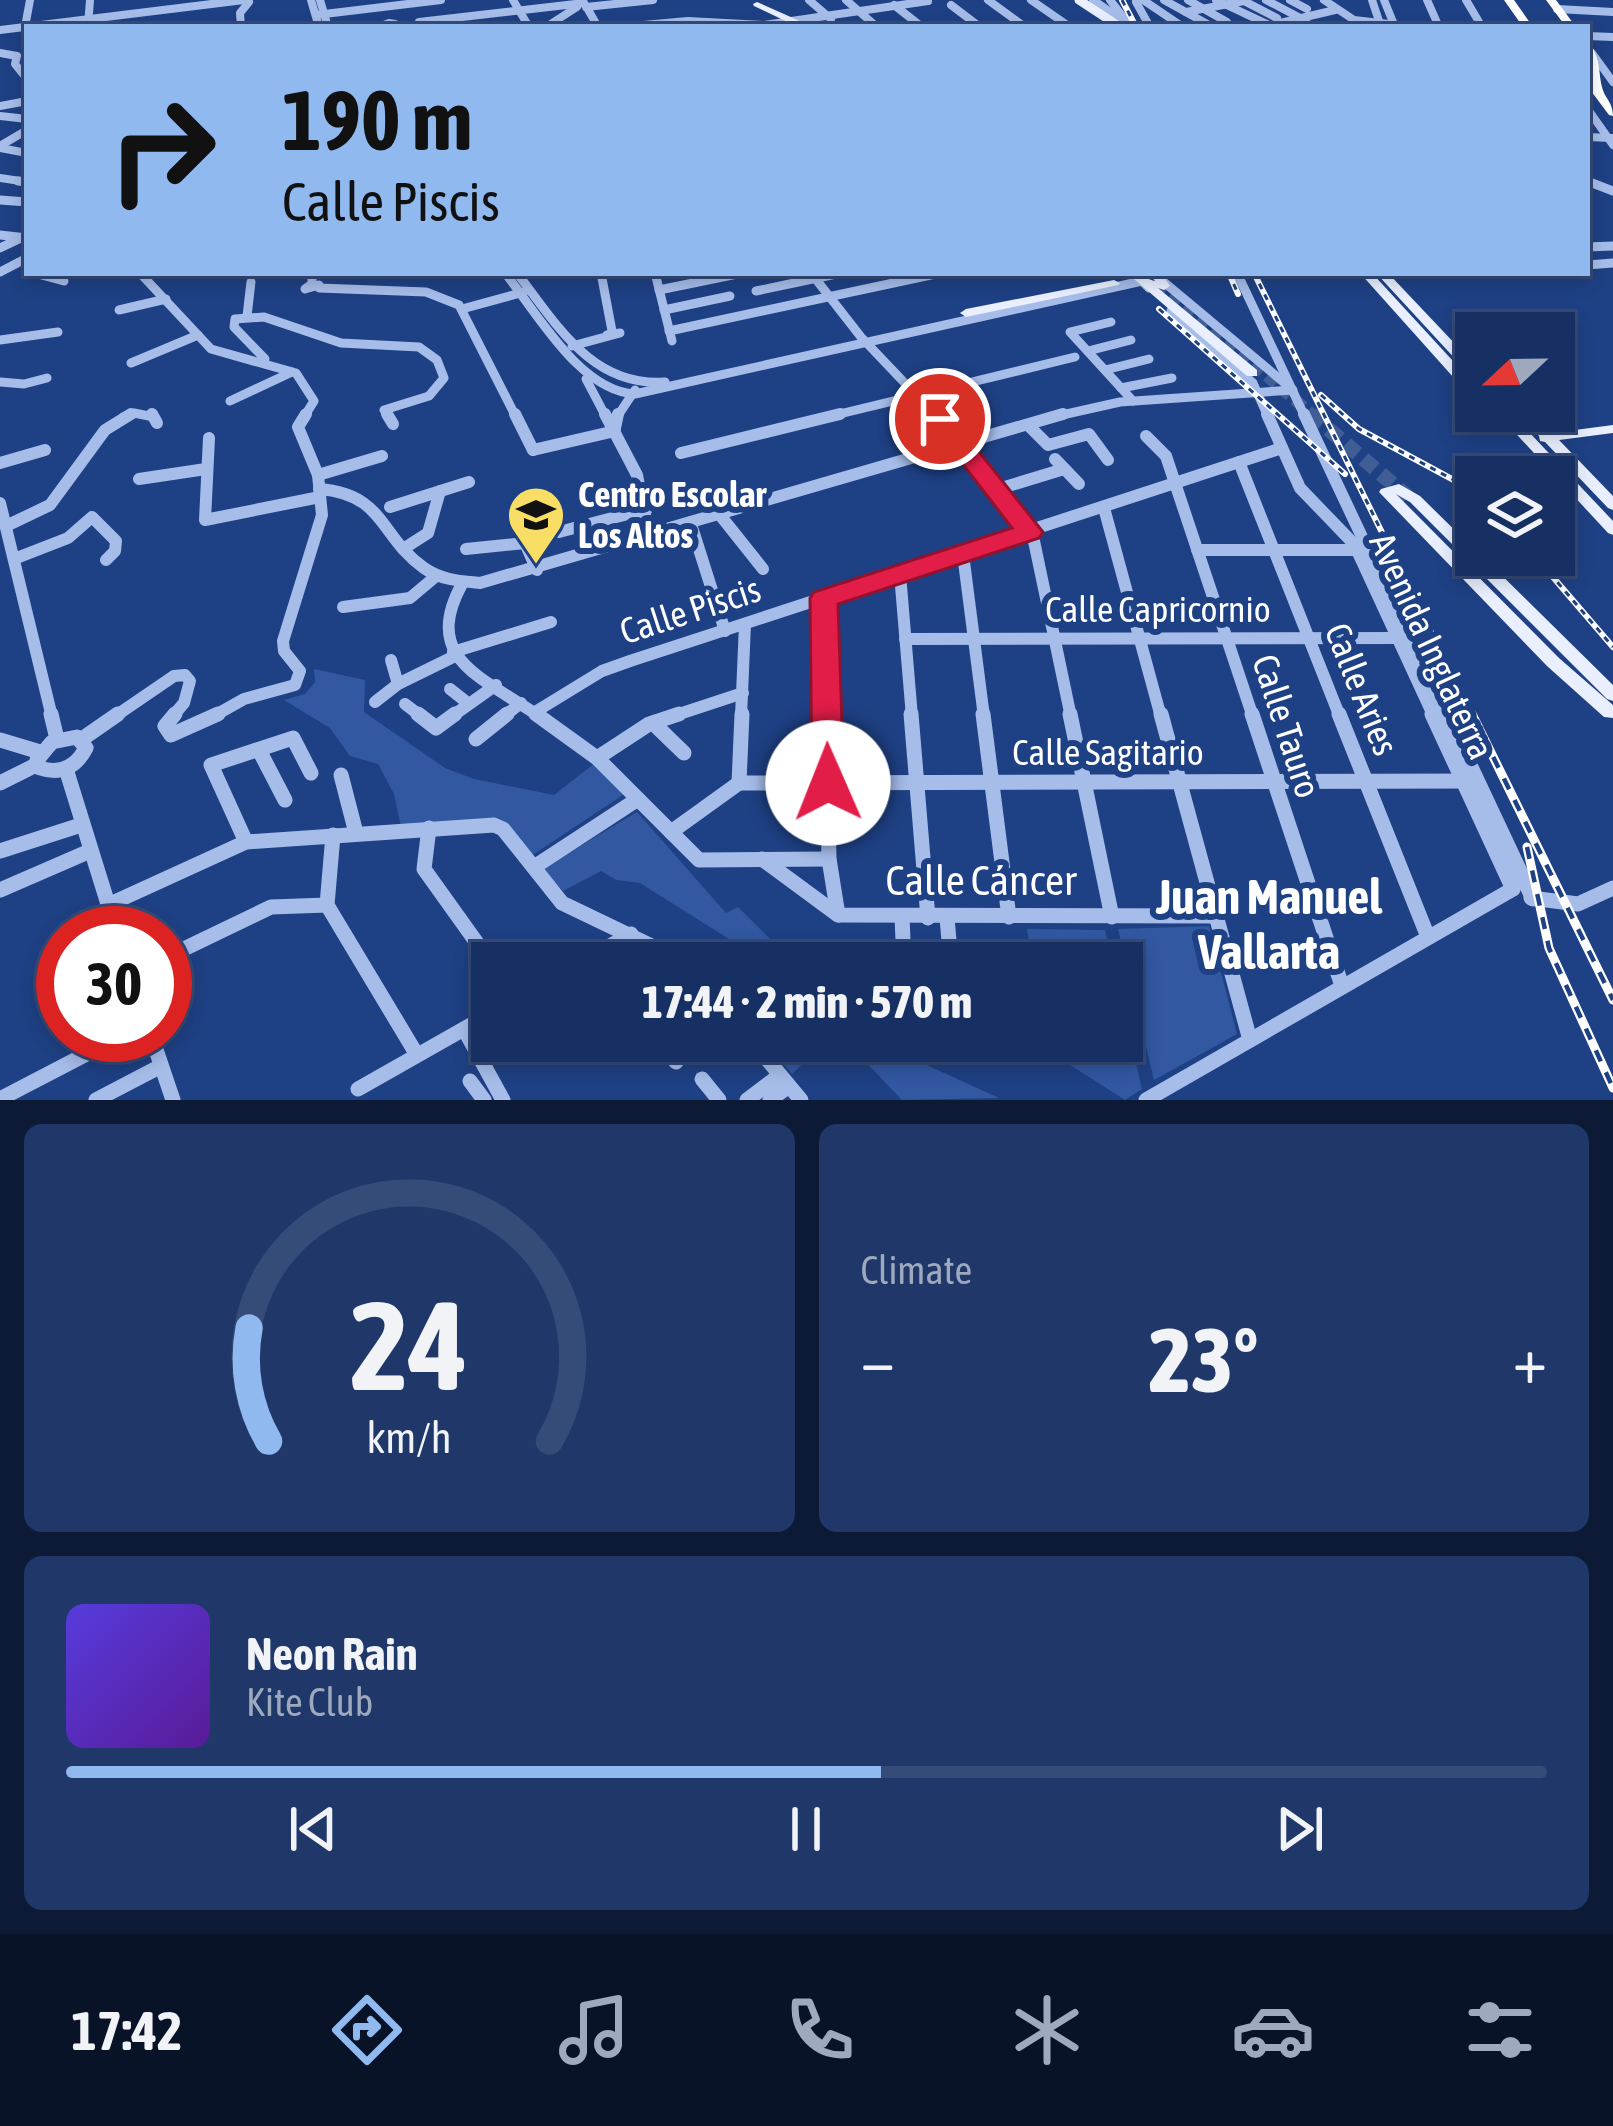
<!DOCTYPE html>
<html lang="en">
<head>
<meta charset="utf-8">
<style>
  body { margin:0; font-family:"Asap Condensed",sans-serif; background:#1f3869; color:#f1f3f6; height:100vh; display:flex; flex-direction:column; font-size:45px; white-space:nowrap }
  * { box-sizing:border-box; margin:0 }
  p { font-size:39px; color:#9ea9be }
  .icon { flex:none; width:66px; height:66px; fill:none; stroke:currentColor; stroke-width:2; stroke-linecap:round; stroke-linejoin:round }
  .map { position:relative; height:1100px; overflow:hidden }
  .sheet { display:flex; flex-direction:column; gap:24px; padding:24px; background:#0c1a36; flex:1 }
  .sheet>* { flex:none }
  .guide { position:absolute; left:24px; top:24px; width:1566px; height:252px; border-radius:0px; box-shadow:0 6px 18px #0003,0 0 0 3px #354b78; background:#90b9f0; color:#111; overflow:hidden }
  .needle { width:78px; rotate:248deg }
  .tools { position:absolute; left:1455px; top:312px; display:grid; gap:24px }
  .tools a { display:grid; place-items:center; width:120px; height:120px; border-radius:0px; background:#163063; box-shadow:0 6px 18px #0003,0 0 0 3px #354b78; font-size:60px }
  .speed { position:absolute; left:36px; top:906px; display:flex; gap:24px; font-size:60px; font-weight:700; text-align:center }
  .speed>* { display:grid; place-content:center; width:156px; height:156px; border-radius:50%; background:#163063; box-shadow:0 6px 18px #0003,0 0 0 3px #354b78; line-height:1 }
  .speed .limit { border:18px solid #d22; background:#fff; color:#111 }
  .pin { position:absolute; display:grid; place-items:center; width:102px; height:102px; color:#fff; margin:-51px; border:6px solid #fff; border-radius:50%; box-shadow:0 3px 12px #0007 }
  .me { position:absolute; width:132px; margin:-66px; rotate:359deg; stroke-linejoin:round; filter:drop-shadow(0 0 9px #0008) }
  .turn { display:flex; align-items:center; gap:42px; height:252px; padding:0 60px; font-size:54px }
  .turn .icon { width:156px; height:156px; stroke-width:2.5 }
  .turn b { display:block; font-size:84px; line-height:102px }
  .big { font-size:90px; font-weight:800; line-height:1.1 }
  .sheet .card { flex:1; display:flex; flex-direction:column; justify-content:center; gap:18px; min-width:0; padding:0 42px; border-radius:18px; background:#1f3869 }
  .sheet .dial { align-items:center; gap:0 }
  .dial svg { height:312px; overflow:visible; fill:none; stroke:#354b78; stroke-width:7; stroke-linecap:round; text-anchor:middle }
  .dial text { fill:#f1f3f6; stroke:none }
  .song { display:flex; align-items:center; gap:36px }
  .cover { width:144px; height:144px; border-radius:18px; background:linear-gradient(135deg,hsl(250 70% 55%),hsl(270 70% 35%)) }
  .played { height:12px; border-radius:6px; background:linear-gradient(90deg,#90b9f0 55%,#354b78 55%) }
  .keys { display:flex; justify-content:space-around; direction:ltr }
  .heat { display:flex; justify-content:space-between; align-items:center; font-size:66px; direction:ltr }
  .sheet .tiles { flex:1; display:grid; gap:24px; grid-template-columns:1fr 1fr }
  .card:last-child { grid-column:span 2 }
  .trip { position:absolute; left:471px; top:942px; width:672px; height:120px; border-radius:0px; background:#163063; box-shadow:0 6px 18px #0003,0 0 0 3px #354b78; font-weight:800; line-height:120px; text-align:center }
  .tab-bar { display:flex; height:192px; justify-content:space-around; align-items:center; background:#091328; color:#9ea9be }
  .tab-bar .icon { width:84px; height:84px }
  .tab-bar .on { color:#90b9f0 }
  .tab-bar b { font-size:54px; color:#f1f3f6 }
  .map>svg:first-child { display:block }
  .green { fill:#3258a2 }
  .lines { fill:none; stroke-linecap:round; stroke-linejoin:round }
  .major-tunnel-far1 { stroke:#405d96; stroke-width:12; stroke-dasharray:12 6; stroke-linecap:butt }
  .major-tunnel { stroke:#405d96; stroke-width:15; stroke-dasharray:15 8; stroke-linecap:butt }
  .minor-far3 { stroke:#a6bdea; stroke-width:8 }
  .minor-far2 { stroke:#a6bdea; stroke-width:9 }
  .minor-far1 { stroke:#a6bdea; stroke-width:12 }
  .minor { stroke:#a6bdea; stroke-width:15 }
  .major { fill:#e9effe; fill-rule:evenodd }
  .highway { fill:#fff; fill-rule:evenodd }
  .rail-far1-casing { stroke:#fff; stroke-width:6 }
  .rail-casing { stroke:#fff; stroke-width:9 }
  .rail-far1 { stroke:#1e4084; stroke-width:3; stroke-dasharray:6; stroke-linecap:butt }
  .rail { stroke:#1e4084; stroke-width:4.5; stroke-dasharray:12; stroke-linecap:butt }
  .major-bridge { stroke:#e9effe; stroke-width:9 }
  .route { fill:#e11d48; stroke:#92132f; stroke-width:3 }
  .labels { text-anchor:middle; stroke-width:12; stroke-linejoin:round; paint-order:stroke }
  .poi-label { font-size:36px; font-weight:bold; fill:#fff; stroke:#1e4084; text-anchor:start }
  .street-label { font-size:36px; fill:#fff; stroke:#1e4084 }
  .near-street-label { font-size:42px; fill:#fff; stroke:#1e4084 }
  .near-neighbourhood-label { font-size:48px; font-weight:bold; fill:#fff; stroke:#1e4084 }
</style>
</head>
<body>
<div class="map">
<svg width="1613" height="1100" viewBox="0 0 1613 1100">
  <rect width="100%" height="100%" fill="#1e4084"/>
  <!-- green -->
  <g class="green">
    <polygon points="314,669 365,680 364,712 445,768 474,779 554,795 595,763 626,793 531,856 501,820 401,827 394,794 378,764 350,756 330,728 284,700 305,694 315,682"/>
    <polygon points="637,812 726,913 738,907 794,963 767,963 640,883 616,880 601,871 563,891 542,869"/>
    <polygon points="1209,926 1237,1034 1154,1080 1118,929"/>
    <polygon points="1027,929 1105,930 1112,963 1032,959"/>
    <polygon points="1122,1004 1142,1089 1125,1100 1064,1061 1080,1041 1122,1041"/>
    <polygon points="764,1041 874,1041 999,1098 902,1100 862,1058 825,1043 792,1074"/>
  </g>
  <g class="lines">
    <!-- major-tunnel-far1 -->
    <polyline class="major-tunnel-far1" points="1157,283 1315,417"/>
    <!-- major-tunnel -->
    <polyline class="major-tunnel" points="1311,414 1408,497"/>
    <!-- minor-far3 -->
    <g class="minor-far3">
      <polyline points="311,0 319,27"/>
      <polyline points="320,0 328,27"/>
      <polyline points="513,0 529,27"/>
      <polyline points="809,0 831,19"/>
      <polyline points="846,0 877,27"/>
      <polyline points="988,0 1025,27"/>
      <polyline points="1031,0 1070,27"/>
      <polyline points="1093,0 1118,17 1115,27"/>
      <polyline points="1110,0 1131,27"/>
      <polyline points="1143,0 1183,27"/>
      <polyline points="1164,0 1209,25"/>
      <polyline points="1188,0 1227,22"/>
      <polyline points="1216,0 1271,26"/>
      <polyline points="1242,0 1277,18"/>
      <polyline points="1266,0 1306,21"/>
      <polyline points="1290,0 1307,9"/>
      <polyline points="1324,0 1354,20 1415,27"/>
      <polyline points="1372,0 1381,27"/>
      <polyline points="1384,0 1395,27"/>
      <polyline points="1427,0 1439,27"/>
      <polyline points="1466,0 1482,27"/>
      <polyline points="1136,2 1150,27"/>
      <polyline points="894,5 922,27"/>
      <polyline points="951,5 980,27"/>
      <polyline points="586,6 598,27"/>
      <polyline points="586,7 653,0"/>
      <polyline points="1557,9 1613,12"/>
      <polyline points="1186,12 1244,1"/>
      <polyline points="316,15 441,0"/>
      <polyline points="419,22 584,3"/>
      <polygon points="389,23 395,24 384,25"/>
      <polyline points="88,26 90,0"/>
      <polyline points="25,27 30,0"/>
      <polyline points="241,27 240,13 249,2"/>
      <polyline points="546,27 577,7"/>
      <polyline points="621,27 688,21 764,25 928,1"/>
      <polyline points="1263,27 1335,10"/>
      <polyline points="0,30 244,0"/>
      <polyline points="1587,36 1613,37"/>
      <polyline points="0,53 17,56 15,64 27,79"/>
      <polyline points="1592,53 1613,82"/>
      <polyline points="0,106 27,101"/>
      <polyline points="1587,108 1613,145"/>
      <polyline points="0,116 27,119"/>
      <polyline points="1587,137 1612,138"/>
      <polyline points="0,146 27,130"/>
      <polyline points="0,148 27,153"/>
      <polyline points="0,178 27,182"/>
      <polyline points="1587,181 1594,184"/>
    </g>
    <!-- minor-far2 -->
    <g class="minor-far2">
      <polyline points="18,181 27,182"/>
      <polyline points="1587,181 1613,191"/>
      <polyline points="0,200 27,202"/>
      <polyline points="0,235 27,238"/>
      <polyline points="1587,247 1613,246"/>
      <polyline points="0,248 21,238"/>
      <polyline points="1587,265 1613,263"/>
      <polyline points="0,272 27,258"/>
      <polyline points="34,273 64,281"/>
      <polyline points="140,273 211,349 296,373 314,401 304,417"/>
      <polyline points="312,273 312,284 305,289 319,285"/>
      <path d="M505 273C538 314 580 391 635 394L1142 281 1149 288"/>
      <path d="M517 273C557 325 592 387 665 382"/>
      <polyline points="601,273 612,331"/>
      <polyline points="655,273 672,341"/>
      <polyline points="811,273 861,337 937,417"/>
      <polyline points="1153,273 1287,385"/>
      <polyline points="1237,273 1305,417"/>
      <polyline points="1472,273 1499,273"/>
      <polyline points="319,288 426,292 459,305 516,417"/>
      <polyline points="659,290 742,273"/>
      <polyline points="756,291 841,273"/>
      <polyline points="462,309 524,292"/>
      <polyline points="119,310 166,299"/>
      <polyline points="664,310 730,296"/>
      <polyline points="1171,311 1253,383 1268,417"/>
      <polyline points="247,316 251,282"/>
      <polyline points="1111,322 1070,332 1133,401"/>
      <polyline points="669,331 940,273"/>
      <polyline points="0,340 58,332"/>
      <polyline points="572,346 620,333 607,335"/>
      <polyline points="1088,351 1131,340"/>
      <polyline points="265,359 234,327 235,319 264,317 341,343 419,347 437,360 444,378 429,396 384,410 389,417"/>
      <polyline points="131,363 198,335"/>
      <polyline points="1105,370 1149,359"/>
      <polyline points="586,379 606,417"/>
      <polyline points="0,382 24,384 47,378"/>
      <polyline points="1121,388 1172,378"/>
      <polyline points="230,401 292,372"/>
      <polyline points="123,417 134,413 154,417"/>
      <polyline points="617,417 635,390"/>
      <polyline points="827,417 1075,357"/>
      <polyline points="1053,417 1120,402 1293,390"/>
    </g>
    <!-- minor-far1 -->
    <g class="minor-far1">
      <polyline points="152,414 157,423"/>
      <polyline points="387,414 393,424"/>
      <polyline points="515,414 533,450"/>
      <polyline points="605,414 637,475 649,536"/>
      <polyline points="935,414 1034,541 1071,717"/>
      <polyline points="1267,414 1300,488 1354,544 1434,717"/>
      <polyline points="1304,414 1447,717"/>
      <polyline points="1028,425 1048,445 1089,434 1108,460"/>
      <polyline points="615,428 618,414"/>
      <polyline points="1146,436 1166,456 1253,717"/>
      <polyline points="209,438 205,520 320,497"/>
      <polyline points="533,450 615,431"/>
      <polyline points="681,453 840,414"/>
      <polyline points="1055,459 1079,484"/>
      <polyline points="1239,462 1340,717"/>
      <polyline points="0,463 45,450"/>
      <polyline points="318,475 382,456"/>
      <polyline points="139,479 206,469"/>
      <path d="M319 489C385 494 379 536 424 568 441 580 460 581 480 583L1063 414"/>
      <polyline points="995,490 1064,469"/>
      <polyline points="0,503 52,717"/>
      <polyline points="390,507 469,482"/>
      <polyline points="1104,508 1161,717"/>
      <polyline points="720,515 763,569"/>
      <polyline points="691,524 725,631"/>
      <polyline points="6,526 50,505 105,430 131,414"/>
      <polyline points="559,532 647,509"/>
      <polyline points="403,549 428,533 440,491"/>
      <polyline points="466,549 525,543 537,570"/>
      <polyline points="1197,550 1364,550"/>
      <polyline points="963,554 984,717"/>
      <polyline points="14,559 68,538 92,517 116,541 115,551 106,560"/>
      <polyline points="900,574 912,717"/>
      <path d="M462 584C420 660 485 678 540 717"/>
      <polyline points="824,599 826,717"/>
      <polyline points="343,607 410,598 435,577"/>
      <polyline points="905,639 1402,638"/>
      <polyline points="453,652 551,622"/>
      <polyline points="391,660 398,684"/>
      <polyline points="450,689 469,704"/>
      <polyline points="375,702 398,684 455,656"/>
      <polyline points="405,704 422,717"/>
      <polyline points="535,712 602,671 630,661 1282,448"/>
      <polyline points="114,717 174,676 185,675 190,681 184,703 172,717"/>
      <polyline points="212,717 244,699 295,685 300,671 284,651 283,641 322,515 318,475 298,427 306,414"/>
      <polyline points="451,717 496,685"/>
      <polyline points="503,717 521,703"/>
      <polyline points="670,717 743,693"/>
      <polyline points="741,717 745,624"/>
    </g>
    <!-- minor -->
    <g class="minor">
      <polyline points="51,714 57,739"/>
      <polyline points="175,714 165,726 171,735 218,714"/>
      <polyline points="418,714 436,728 455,714"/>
      <polyline points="536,714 597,758 699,860 829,859"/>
      <polyline points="826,714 829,859 838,915"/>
      <polyline points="911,714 928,918"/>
      <polyline points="983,714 1009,917"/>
      <polyline points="1070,714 1112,917"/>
      <polyline points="1161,714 1250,1040"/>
      <polyline points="1252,714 1342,986"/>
      <polyline points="1339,714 1428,937"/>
      <polyline points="1432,714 1513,889"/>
      <polyline points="1446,714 1533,899"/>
      <polyline points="653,723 684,753"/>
      <path d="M77 737 86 748C76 767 61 775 40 768L37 760 52 742Z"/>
      <polyline points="82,739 118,714"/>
      <polyline points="476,739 507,714"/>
      <polyline points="0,740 40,752"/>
      <polyline points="259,750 285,800"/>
      <polyline points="597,758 649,724 679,714"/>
      <polyline points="66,769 117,933"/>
      <polyline points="341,775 356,833"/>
      <polyline points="0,783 38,764"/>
      <polyline points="739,783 1477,781"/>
      <polyline points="739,783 742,714"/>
      <polyline points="429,828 424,869 492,964"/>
      <polyline points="671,832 739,783"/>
      <polyline points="333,835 327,905 417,1055"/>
      <polyline points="246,842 211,765 293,738 311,773"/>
      <polyline points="0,851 81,825"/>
      <polyline points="762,859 838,915 1217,916"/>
      <polyline points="534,867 638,799"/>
      <polyline points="0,890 90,851"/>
      <polyline points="1531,898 1578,904 1613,888"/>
      <polyline points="108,905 246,842 494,825 503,829 562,903 687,963"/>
      <polyline points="902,917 904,963"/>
      <polyline points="947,918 951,963"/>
      <polyline points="165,958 271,907 327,905"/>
      <polyline points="580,963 631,934"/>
      <polyline points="464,1029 503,1100"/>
      <polyline points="151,1035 173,1100"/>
      <polyline points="660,1041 676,1062"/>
      <polyline points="752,1041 801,1100"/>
      <polyline points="702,1079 719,1100"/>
      <polyline points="470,1081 484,1100"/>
      <polyline points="358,1089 492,1013"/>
      <polyline points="0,1099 123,1035"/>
      <polyline points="96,1100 161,1066"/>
      <polyline points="747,1100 780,1075"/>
      <polyline points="770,1100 789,1086"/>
      <polyline points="1146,1100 1513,889"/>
    </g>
    <!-- major -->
    <g class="major">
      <polygon points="757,2 802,22 803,24 796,26 754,6 753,4"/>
      <path d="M1127 273C1142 273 1143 278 1155 281L1152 276 1154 274H1162L1170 286 1164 290 1158 288 1257 370V376H1247Z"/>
      <polygon points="1360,273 1372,273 1476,386 1476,398 1471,397"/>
      <polygon points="1376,273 1388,273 1476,366 1476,377 1471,376"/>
      <polygon points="1114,280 1120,283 1118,285 966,317 960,313 966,309"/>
      <polygon points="1495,411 1509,411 1613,521 1613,535 1608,533"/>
      <polygon points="1516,411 1530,411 1552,433 1613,425 1613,433 1559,440 1613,496 1613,510 1608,508 1545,442 1540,441 1539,436"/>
      <polygon points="1399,484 1420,496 1476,551 1476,555 1481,555 1613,685 1613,701 1607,699 1410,502 1396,494 1559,658 1613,705 1613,718 1604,717 1547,666 1379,492 1381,489"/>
    </g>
    <!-- highway -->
    <g class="highway">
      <polygon points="1504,0 1514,0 1533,27 1523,27"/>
      <polygon points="1546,0 1556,0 1576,27 1566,27"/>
      <path d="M1587 44 1591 45C1601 62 1598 69 1602 87 1605 99 1613 102 1613 116L1609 115 1591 91Z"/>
    </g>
    <!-- rail-far1 casing -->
    <g class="rail-far1-casing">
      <g id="rail-far1">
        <polyline points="1122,0 1136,27"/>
        <polyline points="1229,273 1238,294"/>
        <polyline points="1254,273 1473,717"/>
        <polyline points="1159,309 1345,474"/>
        <polyline points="1321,395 1359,429 1476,492"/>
        <polyline points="1534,555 1613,647"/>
      </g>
    </g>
    <!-- rail casing -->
    <g class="rail-casing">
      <g id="rail">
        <polyline points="1472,714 1613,1000"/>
        <polyline points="1527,847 1549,948 1613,1088"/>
      </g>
    </g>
    <!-- rail-far1 -->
    <use href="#rail-far1" class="rail-far1"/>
    <!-- rail -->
    <use href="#rail" class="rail"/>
    <!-- major-bridge -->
    <polyline class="major-bridge" points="1079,0 1120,27"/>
  </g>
  <!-- route -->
  <polygon class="route" points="940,412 949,414 1043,532 1039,538 838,604 844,783 840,792 828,796 816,792 812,783 810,598 814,592 1012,528 928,419"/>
  <!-- icons -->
  <defs>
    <g id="university-pin" transform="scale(3)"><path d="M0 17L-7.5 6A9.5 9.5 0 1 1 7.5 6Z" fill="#f9de65" stroke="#1e4084"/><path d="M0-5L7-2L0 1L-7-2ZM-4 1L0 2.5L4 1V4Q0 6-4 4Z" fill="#111"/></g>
  </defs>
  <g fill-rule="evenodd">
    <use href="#university-pin" x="536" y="515"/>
  </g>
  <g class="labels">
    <!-- poi labels -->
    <g class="poi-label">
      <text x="578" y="507">Centro Escolar<tspan x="578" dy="41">Los Altos</tspan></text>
    </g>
    <!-- street labels -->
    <g class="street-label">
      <text x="1158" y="622">Calle Capricornio</text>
      <text transform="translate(690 610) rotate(-18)" y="13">Calle Piscis</text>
      <text transform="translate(1432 646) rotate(65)" y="13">Avenida Inglaterra</text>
      <text transform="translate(1362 689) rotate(68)" y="13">Calle Aries</text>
      <text transform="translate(1287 726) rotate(72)" y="13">Calle Tauro</text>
      <text x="1108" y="765">Calle Sagitario</text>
    </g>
    <!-- near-street labels -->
    <g class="near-street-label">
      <text x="981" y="895">Calle Cáncer</text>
    </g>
    <!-- near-neighbourhood labels -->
    <g class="near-neighbourhood-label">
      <text x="1269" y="914">Juan Manuel<tspan x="1269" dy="55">Vallarta</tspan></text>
    </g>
  </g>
</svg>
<div class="tools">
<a><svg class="needle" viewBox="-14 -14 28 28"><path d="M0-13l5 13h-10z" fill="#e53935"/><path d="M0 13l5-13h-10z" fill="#9ea9be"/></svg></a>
<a><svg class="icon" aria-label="layers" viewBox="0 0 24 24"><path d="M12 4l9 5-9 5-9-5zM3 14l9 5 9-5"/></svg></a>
</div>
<div class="speed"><div class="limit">30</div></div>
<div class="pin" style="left:940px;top:419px;background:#d93025"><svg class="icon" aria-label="arrive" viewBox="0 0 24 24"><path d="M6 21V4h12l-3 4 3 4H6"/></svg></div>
<svg class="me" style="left:828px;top:783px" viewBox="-20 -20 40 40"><circle r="19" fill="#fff"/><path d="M0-13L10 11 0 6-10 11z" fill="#e11d48"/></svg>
<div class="trip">17:44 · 2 min · 570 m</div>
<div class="guide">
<div class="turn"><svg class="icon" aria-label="right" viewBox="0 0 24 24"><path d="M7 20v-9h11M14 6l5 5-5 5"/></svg><div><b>190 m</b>Calle Piscis</div></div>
</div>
</div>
<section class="sheet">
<div class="tiles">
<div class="card dial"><svg viewBox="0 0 100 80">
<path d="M14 69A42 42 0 1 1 86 69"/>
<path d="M14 69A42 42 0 0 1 9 40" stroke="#90b9f0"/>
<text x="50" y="56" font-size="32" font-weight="700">24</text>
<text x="50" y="72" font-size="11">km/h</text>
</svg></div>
<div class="card"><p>Climate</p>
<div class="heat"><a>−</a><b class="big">23°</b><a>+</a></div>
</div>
<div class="card">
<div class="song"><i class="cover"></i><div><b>Neon Rain</b><p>Kite Club</p></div></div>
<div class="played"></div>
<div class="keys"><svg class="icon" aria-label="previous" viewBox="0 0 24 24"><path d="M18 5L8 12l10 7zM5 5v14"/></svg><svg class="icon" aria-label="pause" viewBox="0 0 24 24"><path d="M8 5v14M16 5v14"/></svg><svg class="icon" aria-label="next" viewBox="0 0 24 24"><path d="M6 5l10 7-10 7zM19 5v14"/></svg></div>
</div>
</div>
</section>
<nav class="tab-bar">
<b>17:42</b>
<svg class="icon on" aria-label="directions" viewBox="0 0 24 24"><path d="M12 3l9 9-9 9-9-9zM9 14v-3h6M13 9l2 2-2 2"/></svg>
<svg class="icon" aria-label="music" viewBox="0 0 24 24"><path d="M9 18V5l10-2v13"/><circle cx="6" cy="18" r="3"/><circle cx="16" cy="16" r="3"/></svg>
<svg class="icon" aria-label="phone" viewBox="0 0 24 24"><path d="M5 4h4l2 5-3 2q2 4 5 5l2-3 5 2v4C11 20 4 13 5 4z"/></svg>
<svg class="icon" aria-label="climate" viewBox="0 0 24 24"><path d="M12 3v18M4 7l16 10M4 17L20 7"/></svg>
<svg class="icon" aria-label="car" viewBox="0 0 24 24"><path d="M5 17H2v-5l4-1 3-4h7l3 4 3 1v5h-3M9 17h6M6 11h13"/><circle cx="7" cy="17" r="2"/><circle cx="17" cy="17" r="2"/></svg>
<svg class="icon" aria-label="filters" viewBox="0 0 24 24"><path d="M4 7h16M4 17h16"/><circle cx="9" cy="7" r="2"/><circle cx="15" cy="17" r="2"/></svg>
</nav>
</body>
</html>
